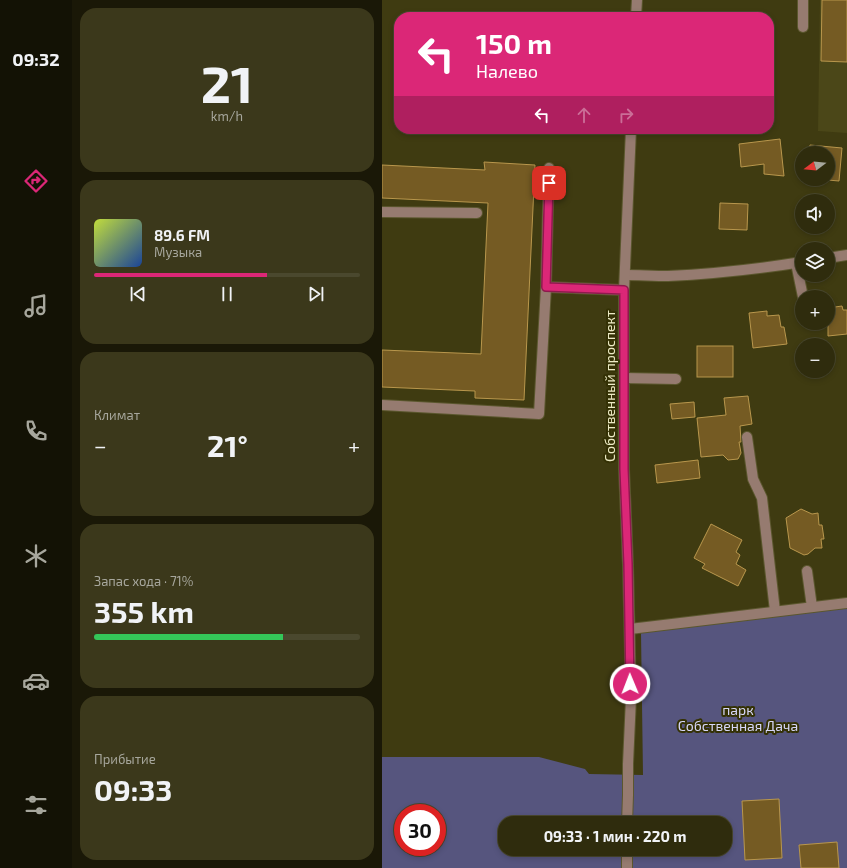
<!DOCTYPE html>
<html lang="ru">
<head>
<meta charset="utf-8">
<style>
  body { margin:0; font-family:"Exo 2",sans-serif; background:#3b381b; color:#f1f3f6; height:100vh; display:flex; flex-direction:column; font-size:15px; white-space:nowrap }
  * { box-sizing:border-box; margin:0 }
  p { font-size:13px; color:#a7a79d }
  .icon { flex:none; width:22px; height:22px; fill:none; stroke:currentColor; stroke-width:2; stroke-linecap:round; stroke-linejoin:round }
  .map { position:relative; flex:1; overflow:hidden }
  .panel { display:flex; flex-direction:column; gap:8px; padding:8px; background:#1a1807; width:310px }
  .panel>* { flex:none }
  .top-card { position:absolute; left:12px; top:12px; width:380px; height:122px; border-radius:16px; box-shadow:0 2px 6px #0003,0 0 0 1px #4a482e; background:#db2777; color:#fff; overflow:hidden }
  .needle { width:26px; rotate:254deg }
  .buttons { position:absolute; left:413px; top:146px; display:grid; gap:8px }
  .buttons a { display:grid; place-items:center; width:40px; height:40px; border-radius:50%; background:#2f2c0d; box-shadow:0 2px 6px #0003,0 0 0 1px #4a482e; font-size:20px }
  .speed { position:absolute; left:12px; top:804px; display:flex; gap:8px; font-size:20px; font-weight:700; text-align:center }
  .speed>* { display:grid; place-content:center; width:52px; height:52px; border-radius:50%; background:#2f2c0d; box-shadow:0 2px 6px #0003,0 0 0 1px #4a482e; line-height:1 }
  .speed .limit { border:6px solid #d22; background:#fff; color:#111 }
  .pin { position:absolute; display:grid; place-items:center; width:34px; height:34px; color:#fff; margin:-17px; border-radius:8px; box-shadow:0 2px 6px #0006 }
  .me { position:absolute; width:44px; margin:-22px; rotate:359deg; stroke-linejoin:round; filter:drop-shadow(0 0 3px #0008) }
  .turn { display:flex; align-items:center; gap:14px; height:84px; padding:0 16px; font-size:18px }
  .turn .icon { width:52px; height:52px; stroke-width:2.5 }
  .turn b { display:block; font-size:28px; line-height:34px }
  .lanes { display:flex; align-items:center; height:38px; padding:0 16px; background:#0003; justify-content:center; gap:20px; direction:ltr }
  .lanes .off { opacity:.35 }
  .big { font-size:30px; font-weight:700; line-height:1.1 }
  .panel .tile { flex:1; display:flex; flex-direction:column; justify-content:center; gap:6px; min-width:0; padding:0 14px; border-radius:16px; background:#3b381b }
  .panel .dial { align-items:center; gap:0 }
  .dial b { font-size:52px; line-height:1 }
  .song { display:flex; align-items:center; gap:12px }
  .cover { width:48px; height:48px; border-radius:6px; background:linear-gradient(135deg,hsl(70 70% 55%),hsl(220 70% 35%)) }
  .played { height:4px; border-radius:2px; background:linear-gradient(90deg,#db2777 65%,#4a482e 65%) }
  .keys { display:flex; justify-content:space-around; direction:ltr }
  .heat { display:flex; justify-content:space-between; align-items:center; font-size:22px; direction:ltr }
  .charge { height:6px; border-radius:3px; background:linear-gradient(90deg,#34c759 71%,#4a482e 0) }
  .trip { position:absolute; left:116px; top:816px; width:234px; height:40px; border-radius:16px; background:#2f2c0d; box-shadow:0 2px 6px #0003,0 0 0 1px #4a482e; font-weight:700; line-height:40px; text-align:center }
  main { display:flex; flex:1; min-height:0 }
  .menu { display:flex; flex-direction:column; width:72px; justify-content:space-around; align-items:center; background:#131205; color:#a7a79d }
  .menu .icon { width:28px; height:28px }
  .menu .current { color:#db2777 }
  .menu b { font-size:18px; color:#f1f3f6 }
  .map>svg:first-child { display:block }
  .built { fill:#4b4718 }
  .green { fill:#56557e; fill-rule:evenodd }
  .building { fill:#755b23; stroke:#b9974d }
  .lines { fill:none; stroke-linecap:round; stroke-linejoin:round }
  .minor-casing { stroke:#5b572e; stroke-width:12 }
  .minor { stroke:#967b70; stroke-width:10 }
  .route-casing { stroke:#8e194d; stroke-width:10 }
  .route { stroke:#db2777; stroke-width:7 }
  .labels { text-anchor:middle; stroke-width:4; stroke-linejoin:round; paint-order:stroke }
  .street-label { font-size:14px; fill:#edebc5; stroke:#343105 }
  .park-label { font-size:14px; fill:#d7d7f9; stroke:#343105 }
</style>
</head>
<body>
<main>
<nav class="menu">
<b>09:32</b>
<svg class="icon current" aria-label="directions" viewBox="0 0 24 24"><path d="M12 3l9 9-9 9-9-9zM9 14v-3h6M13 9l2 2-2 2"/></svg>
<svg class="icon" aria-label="music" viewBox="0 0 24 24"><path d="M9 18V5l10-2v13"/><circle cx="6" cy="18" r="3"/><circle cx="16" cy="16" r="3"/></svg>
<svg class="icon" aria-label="phone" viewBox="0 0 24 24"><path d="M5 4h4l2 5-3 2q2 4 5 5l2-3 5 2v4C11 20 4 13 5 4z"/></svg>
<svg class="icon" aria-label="climate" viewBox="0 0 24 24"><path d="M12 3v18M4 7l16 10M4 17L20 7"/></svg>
<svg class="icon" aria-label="car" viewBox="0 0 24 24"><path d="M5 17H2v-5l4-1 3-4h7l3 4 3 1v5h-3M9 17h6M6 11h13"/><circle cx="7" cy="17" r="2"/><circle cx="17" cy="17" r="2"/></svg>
<svg class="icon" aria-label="filters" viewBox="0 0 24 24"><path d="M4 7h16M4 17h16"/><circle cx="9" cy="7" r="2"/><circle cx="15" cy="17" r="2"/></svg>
</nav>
<section class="panel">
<div class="tile dial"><b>21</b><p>km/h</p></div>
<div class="tile">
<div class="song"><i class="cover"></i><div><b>89.6 FM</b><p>Музыка</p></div></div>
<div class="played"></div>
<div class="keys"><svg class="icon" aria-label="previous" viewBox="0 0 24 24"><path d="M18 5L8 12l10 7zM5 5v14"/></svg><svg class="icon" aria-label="pause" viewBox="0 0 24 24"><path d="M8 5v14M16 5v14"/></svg><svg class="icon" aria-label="next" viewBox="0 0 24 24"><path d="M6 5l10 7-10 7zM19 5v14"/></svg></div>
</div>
<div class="tile"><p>Климат</p>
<div class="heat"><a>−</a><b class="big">21°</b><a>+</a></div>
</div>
<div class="tile"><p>Запас хода · 71%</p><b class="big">355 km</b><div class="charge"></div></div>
<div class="tile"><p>Прибытие</p><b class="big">09:33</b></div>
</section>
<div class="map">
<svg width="465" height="868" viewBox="0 0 465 868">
  <rect width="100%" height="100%" fill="#3f3b11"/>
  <!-- built -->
  <polygon class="built" points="438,0 465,0 465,133 436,131"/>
  <!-- green -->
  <path class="green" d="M465 608V868H0V757H157L203 769 207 774 261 775 259 633ZM21 813H55V847H21ZM123 823H343V849H123Z"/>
  <!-- building -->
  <g class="building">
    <polygon points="440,0 465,0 465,62 439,61"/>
    <polygon points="398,139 402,176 382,174 382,164 359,167 357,144"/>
    <polygon points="428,145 460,148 457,181 434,179 446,179 446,153 427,153"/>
    <polygon points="102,162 153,165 142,400 93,398 93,391 0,387 0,350 99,354 106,203 0,198 0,165 103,170"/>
    <polygon points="338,203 366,204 365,230 337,229"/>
    <polygon points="460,306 461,310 465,310 465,334 446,336 446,308"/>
    <polygon points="385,311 385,316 397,315 399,327 402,327 405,344 371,348 367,313"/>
    <rect x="315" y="346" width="36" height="31"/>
    <polygon points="366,396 370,424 358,426 359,442 357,442 359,453 356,459 346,460 341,455 319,457 315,418 344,415 342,398"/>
    <polygon points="312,402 313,417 290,419 288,404"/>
    <polygon points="316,460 318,478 275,483 273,465"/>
    <polygon points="419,509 430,514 436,513 437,525 440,525 442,539 439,539 440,548 433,548 426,554 422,555 408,548 404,518"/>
    <polygon points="329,524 360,540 354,552 358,555 354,564 364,570 356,586 320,568 323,564 312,558"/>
    <polygon points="397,799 400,858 363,860 360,801"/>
    <polygon points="455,842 457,868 419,868 417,845"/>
  </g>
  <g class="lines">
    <!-- minor casing -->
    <g class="minor-casing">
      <g id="minor">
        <polyline points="254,17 255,0"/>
        <polyline points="421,27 421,0"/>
        <polyline points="0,212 95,213"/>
        <polyline points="446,258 465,255"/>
        <polyline points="414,263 421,297"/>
        <path d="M243 275C257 275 271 276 286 276 330 274 376 269 420 262"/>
        <polyline points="164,287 167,168"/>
        <polyline points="242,378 294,379"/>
        <polyline points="0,405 157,414 164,287 242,290"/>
        <polyline points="365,437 371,479 380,498 393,611"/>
        <polyline points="425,571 430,607"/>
        <polyline points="248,629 465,603"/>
        <polyline points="245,823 246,795 246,764 249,698 246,565 242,469 242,290 249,129"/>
        <polyline points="245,868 245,849"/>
      </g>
    </g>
    <!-- minor -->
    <use href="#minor" class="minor"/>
  </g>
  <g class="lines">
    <!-- route casing -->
    <g class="route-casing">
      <polyline id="route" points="167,183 164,287 242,290 242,469 246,564 248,684"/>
    </g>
    <!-- route -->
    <use href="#route" class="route"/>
  </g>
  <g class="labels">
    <!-- street labels -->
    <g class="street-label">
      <text transform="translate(228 386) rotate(-90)" y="5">Собственный проспект</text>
    </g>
    <!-- park labels -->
    <g class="park-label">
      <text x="356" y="715">парк<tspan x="356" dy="16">Собственная Дача</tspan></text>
    </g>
  </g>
</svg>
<div class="buttons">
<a><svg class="needle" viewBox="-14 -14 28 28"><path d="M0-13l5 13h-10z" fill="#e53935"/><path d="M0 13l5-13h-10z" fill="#a7a79d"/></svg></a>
<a><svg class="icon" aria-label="sound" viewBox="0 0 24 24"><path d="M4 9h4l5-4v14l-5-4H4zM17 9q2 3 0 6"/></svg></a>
<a><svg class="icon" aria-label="layers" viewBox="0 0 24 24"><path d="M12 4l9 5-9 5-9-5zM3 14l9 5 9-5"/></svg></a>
<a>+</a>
<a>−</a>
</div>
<div class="speed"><div class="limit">30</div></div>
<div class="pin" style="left:167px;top:183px;background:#d93025"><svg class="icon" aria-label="arrive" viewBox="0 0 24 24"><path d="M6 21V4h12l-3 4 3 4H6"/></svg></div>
<svg class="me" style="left:248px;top:684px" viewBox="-20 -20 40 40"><circle r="17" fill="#db2777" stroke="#fff" stroke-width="3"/><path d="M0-11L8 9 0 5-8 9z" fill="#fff"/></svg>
<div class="trip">09:33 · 1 мин · 220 m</div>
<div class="top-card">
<div class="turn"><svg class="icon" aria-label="left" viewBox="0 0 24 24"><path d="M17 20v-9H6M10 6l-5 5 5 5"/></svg><div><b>150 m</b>Налево</div></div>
<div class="lanes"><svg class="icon" aria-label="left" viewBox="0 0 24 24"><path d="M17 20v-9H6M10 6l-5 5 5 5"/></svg><svg class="icon off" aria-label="ahead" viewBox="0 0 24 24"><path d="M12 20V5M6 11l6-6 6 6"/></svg><svg class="icon off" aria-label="right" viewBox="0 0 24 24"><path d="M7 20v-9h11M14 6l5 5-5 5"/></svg></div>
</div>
</div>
</main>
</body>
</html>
